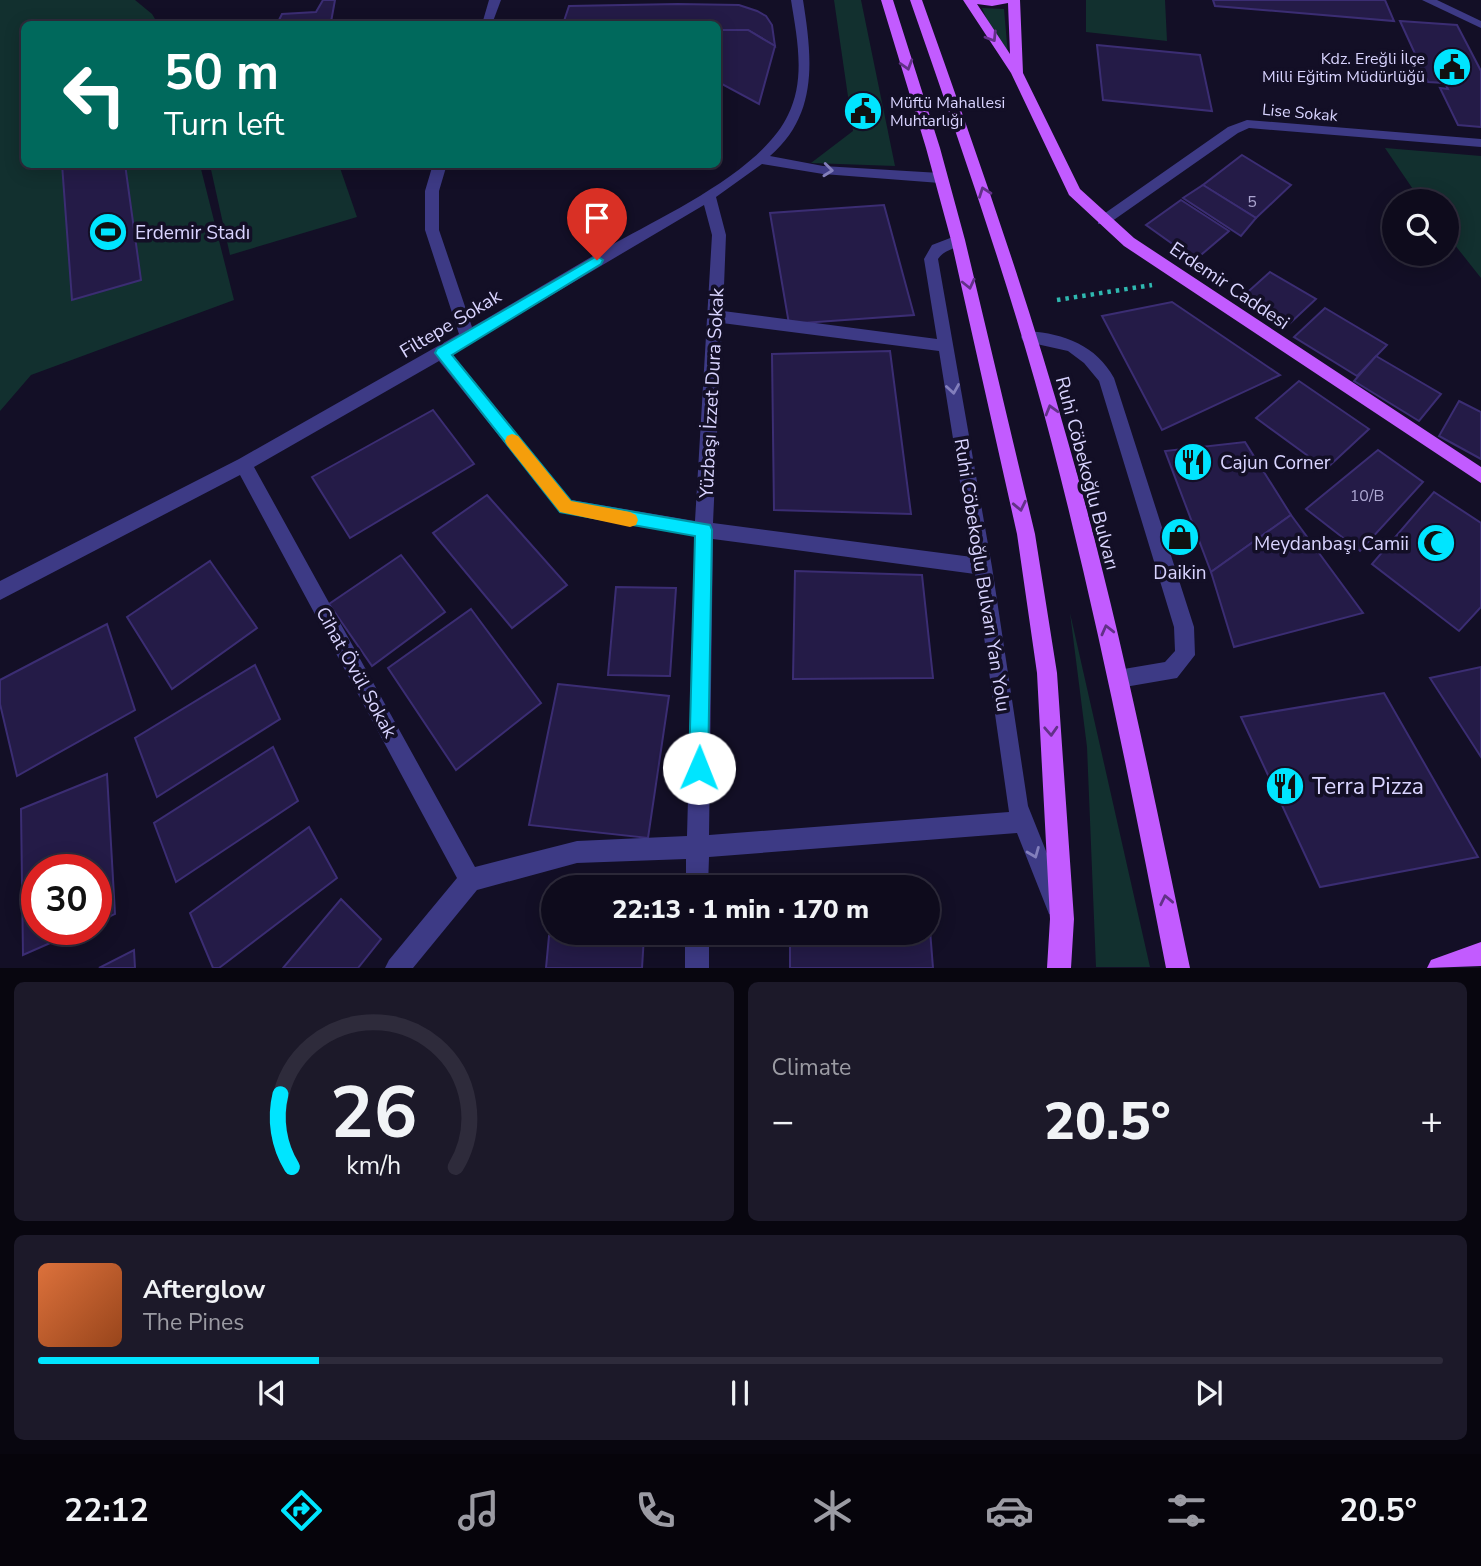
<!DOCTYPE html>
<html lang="en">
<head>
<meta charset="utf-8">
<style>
  body { margin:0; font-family:"Nunito Sans",sans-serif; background:#1c1929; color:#f1f3f6; height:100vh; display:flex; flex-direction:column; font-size:26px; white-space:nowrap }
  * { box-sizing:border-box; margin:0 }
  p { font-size:23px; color:#9b9ba3 }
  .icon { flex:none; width:38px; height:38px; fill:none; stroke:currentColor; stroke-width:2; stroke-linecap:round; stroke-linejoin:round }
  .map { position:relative; height:968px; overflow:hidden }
  .details { display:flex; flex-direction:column; gap:14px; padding:14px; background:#08060f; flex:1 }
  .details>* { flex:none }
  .top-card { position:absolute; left:21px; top:21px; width:700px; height:147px; border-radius:10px; box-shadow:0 4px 18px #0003,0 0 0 2px #2e2b3b; background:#00695c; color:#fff; overflow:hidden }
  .tools { position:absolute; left:1382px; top:189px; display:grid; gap:14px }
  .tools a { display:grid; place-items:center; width:77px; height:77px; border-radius:50%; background:#0e0b1c; box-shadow:0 4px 18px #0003,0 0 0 2px #2e2b3b; font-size:35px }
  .speed { position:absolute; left:21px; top:854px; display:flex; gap:14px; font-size:35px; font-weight:700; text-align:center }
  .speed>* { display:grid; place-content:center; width:91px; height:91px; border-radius:50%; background:#0e0b1c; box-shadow:0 4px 18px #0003,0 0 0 2px #2e2b3b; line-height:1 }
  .speed .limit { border:10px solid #d22; background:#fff; color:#111 }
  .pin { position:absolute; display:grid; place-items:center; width:60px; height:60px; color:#fff; margin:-72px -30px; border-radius:50% 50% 50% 0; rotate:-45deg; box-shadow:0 0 7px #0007 }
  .pin .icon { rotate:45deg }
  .me { position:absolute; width:77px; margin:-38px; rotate:1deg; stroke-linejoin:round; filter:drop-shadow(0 0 5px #0008) }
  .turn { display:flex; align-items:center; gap:24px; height:147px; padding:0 28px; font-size:32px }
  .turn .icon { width:91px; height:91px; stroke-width:2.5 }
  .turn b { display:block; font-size:49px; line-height:60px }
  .big { font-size:52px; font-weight:800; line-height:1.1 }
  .details .widget { flex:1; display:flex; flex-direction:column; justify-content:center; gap:10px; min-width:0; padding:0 24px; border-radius:10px; background:#1c1929 }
  .details .dial { align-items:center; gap:0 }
  .dial svg { height:182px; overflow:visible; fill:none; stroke:#2e2b3b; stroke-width:7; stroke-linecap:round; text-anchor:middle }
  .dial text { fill:#f1f3f6; stroke:none }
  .song { display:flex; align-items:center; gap:21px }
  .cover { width:84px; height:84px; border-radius:10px; background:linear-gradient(135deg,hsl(20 70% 55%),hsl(20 70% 35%)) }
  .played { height:7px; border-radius:4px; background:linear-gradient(90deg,#00e5ff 20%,#2e2b3b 20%) }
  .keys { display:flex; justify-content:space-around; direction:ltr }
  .heat { display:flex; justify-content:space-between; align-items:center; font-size:38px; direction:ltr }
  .details .tiles { flex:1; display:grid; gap:14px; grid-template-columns:1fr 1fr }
  .widget:last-child { grid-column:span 2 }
  .trip { position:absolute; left:541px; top:875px; width:399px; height:70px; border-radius:35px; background:#0e0b1c; box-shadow:0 4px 18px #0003,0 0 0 2px #2e2b3b; font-weight:800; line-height:70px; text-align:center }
  .tabs { display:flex; height:112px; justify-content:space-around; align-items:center; background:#06040b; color:#9b9ba3 }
  .tabs .icon { width:49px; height:49px }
  .tabs .current { color:#00e5ff }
  .tabs b { font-size:32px; color:#f1f3f6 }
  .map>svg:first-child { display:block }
  .green { fill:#12302f }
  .building { fill:#241b47; stroke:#3b2d73; stroke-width:2 }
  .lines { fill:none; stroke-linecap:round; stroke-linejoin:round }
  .path { stroke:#2fb8b0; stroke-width:4.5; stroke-dasharray:3.5 5; stroke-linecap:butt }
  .minor { fill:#3d3a85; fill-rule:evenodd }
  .major { fill:#c25bff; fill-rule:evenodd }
  .oneway { stroke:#623188 }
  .oneway2 { stroke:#837fbc }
  .route { fill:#00e5ff; stroke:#0095a6; stroke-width:2 }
  .slow { fill:#f59e0b }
  .labels { text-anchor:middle; stroke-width:7; stroke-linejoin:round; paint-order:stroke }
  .far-poi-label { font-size:16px; fill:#d9d4ff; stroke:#130f26; text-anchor:end }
  .far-street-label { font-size:16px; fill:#d9d4ff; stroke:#130f26 }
  .number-label { font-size:16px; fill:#aca6d1 }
  .poi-label { font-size:19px; fill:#d9d4ff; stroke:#130f26; text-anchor:start }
  .street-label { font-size:19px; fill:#d9d4ff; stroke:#130f26 }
  .near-poi-label { font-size:23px; fill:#d9d4ff; stroke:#130f26; text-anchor:start }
</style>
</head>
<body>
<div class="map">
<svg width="1481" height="968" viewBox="0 0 1481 968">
  <rect width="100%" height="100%" fill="#130f26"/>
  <!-- green -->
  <g class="green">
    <polygon points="0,0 135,0 152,14 158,24 24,24 24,164 200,165 234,300 31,375 0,411"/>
    <polygon points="834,0 861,0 895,166 811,163 853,131"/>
    <polygon points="1086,0 1165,0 1167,41 1086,32"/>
    <polygon points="982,8 1004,9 1008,55 991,29"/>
    <polygon points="1385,148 1481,156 1481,278 1447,235 1447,201 1421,201"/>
    <polygon points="210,165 339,165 357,217 230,255"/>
    <polygon points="1070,613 1150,967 1096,967 1087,747"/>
  </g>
  <!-- building -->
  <g class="building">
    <polygon points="323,0 335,0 331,22 344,24 277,24 282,14 316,12"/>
    <polygon points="1213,0 1385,0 1394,21 1215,6"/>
    <polygon points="678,4 739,5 757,11 766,16 772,25 775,46 748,30 718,30 718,24 563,24 569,6"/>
    <polygon points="1400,21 1457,25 1481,71 1481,127 1458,125 1440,88 1448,89 1445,83 1428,82"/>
    <polygon points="718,30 748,30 775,46 759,104 718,82"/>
    <polygon points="1097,45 1200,55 1212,111 1103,100"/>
    <polygon points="857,106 867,106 869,117 857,116"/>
    <polygon points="1242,155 1291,185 1256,218 1203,185"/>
    <polygon points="62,164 125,164 141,280 72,300"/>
    <polygon points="1203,185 1256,218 1241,236 1183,198"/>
    <polygon points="1181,200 1229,231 1195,260 1146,225"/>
    <polygon points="884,205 914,315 789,324 770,213"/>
    <polygon points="1270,272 1316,299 1287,326 1241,298"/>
    <polygon points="1172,302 1280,375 1162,430 1102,316"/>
    <polygon points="1325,308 1387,345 1357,376 1294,337"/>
    <polygon points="890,351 911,514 774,510 772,354"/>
    <polygon points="1376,356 1441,394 1419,421 1354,381"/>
    <polygon points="1299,381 1369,429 1326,469 1256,418"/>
    <polygon points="1459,401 1481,412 1481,459 1439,436"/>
    <polygon points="433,410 474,464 350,538 312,477"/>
    <polygon points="1245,442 1291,515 1211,572 1165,451"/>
    <polygon points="1378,450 1423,482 1360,551 1306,509"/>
    <polygon points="1434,492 1481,523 1481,607 1459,631 1372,564"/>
    <polygon points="487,495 567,585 512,628 433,533"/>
    <polygon points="1291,515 1363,613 1234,647 1211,572"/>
    <polygon points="401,555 445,612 372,666 329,604"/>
    <polygon points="210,561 257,628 172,689 127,617"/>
    <polygon points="795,571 922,575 933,678 793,679"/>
    <polygon points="616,587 676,588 670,676 608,675"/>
    <polygon points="471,609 541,703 456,770 388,668"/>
    <polygon points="107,624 135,710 17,776 0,704 0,680"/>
    <polygon points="255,665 280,719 157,797 135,738"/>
    <polygon points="1481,667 1481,757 1430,678"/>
    <polygon points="558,684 669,696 648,838 529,825"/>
    <polygon points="1384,693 1478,857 1320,887 1241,717"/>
    <polygon points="273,747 298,801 176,882 154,823"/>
    <polygon points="107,774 115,914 96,923 96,870 37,870 37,929 82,929 23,955 21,809"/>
    <polygon points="309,827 337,878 219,968 213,968 190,913"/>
    <polygon points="341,899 381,939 358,968 283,968"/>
    <polygon points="928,905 933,968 790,968 790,933 928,933"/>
    <polygon points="549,936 644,936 642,968 546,968"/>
    <polygon points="134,950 135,968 99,968"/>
  </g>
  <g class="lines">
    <!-- path -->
    <polyline class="path" points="1057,300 1152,285"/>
    <!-- minor -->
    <g class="minor">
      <polygon points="489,0 501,0 492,24 482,24"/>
      <path d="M791 0H803C812 57 819 114 770 156L823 166 940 173 947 178 940 183 823 174 762 164 716 197 726 235 723 311 937 339 924 259 932 245 958 235 965 240C958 250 945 248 938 259L992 567 1028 806 1068 906 1065 914 1057 917 1049 914 1017 833 709 857 708 887H686V859L577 863 477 890 413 968H385L389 960 457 878 240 475 0 600V581L239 459 459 334 425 230V191L433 164H447L439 191V230L472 327C520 299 567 271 615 243 667 214 762 170 788 115 806 79 797 38 791 0ZM704 205 712 235 695 521 571 500 452 354ZM722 323 939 351 972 557 713 523ZM439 361 560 512 695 536 687 836 577 841 475 867 254 467ZM713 539 975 574 1009 812 709 835Z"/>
      <polygon points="1422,0 1437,0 1481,21 1481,28"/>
      <polygon points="1247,120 1481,139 1481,147 1249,128 1238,133 1108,224 1098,224 1098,218 1228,127"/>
      <path d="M1029 331C1064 334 1096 345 1114 378L1194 627 1195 655 1177 678 1119 688 1112 685 1109 678 1112 671 1165 662 1175 651 1174 627 1099 381 1084 363 1068 351 1023 341 1021 337 1023 333Z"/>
      <rect x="685" y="933" width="24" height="35"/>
    </g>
    <!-- major -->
    <g class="major">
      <polygon points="881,0 893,0 940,148 965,240 1035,534 1057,673 1074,919 1071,968 1047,968 1050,919 1037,673 1017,534 951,240 926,148"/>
      <path d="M910 0H922C974 146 1026 292 1068 442 1118 615 1153 792 1190 968H1166C1132 792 1097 617 1052 444 1013 294 961 147 910 0Z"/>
      <path d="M963 0H1020L1023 73 1080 189 1134 238 1481 467V483L1124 246 1069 195 1011 73ZM1008 3 1010 54 977 4 992 6Z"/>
      <polygon points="1481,942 1481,966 1427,968 1431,960"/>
    </g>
  </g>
  <!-- one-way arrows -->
  <defs><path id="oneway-chevron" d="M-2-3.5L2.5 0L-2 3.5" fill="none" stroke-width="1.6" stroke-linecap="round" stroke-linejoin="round" transform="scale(1.75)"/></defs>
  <g class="oneway">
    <use href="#oneway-chevron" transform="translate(992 37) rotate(58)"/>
    <use href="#oneway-chevron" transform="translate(907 65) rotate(73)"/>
    <use href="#oneway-chevron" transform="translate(984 192) rotate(-110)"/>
    <use href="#oneway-chevron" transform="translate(969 284) rotate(77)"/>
    <use href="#oneway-chevron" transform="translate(1051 410) rotate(-106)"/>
    <use href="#oneway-chevron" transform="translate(1020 506) rotate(78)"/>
    <use href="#oneway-chevron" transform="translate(1107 630) rotate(-104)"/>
    <use href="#oneway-chevron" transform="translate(1051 731) rotate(87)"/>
    <use href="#oneway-chevron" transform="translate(1166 900) rotate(-102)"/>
  </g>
  <g class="oneway2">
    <use href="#oneway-chevron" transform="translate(828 170) rotate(6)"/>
    <use href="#oneway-chevron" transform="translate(953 389) rotate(81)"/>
    <use href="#oneway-chevron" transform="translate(1034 853) rotate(68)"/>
  </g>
  <!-- route -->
  <polygon class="route" points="597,256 603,260 601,264 452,355 571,501 710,525 712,530 708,768 706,775 699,777 692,775 689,768 695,536 560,512 435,353 437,349"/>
  <!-- slow -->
  <polygon class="slow" points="512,434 518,436 571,501 630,512 636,515 638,520 636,525 630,527 560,512 507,445 505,441 507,436"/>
  <!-- icons -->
  <defs>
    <g id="civic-disc" transform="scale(2.0125)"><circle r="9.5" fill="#00e5ff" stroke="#130f26"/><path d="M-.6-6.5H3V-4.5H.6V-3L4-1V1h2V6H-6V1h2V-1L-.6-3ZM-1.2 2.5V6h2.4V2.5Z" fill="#111"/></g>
    <g id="stadium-disc" transform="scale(2.0125)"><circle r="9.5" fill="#00e5ff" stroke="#130f26"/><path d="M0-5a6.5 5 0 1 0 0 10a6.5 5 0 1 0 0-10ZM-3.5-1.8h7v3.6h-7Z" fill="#111"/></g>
    <g id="restaurant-disc" transform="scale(2.0125)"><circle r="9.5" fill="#00e5ff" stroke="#130f26"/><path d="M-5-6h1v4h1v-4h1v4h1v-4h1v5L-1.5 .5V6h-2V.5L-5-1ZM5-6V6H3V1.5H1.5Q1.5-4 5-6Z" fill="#111"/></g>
    <g id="shop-disc" transform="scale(2.0125)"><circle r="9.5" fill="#00e5ff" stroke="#130f26"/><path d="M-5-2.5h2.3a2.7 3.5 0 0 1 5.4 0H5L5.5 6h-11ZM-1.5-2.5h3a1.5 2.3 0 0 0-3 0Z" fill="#111"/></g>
    <g id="mosque-disc" transform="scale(2.0125)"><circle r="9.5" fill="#00e5ff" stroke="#130f26"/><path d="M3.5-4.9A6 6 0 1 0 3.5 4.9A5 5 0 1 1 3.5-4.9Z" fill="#111"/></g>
  </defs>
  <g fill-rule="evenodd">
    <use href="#civic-disc" x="1452" y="67"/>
    <use href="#civic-disc" x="863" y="111"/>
    <use href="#stadium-disc" x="108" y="232"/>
    <use href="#restaurant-disc" x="1193" y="462"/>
    <use href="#shop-disc" x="1180" y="537"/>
    <use href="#mosque-disc" x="1436" y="543"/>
    <use href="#restaurant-disc" x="1285" y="786"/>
  </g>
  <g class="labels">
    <!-- far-poi labels -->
    <g class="far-poi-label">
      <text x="1425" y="64">Kdz. Ereğli İlçe<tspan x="1425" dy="18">Milli Eğitim Müdürlüğü</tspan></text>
      <text x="890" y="108" text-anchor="start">Müftü Mahallesi<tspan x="890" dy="18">Muhtarlığı</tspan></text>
    </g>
    <!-- far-street labels -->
    <g class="far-street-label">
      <text transform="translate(1300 112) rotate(5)" y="6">Lise Sokak</text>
    </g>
    <!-- number labels -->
    <g class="number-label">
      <text x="1252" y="207">5</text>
      <text x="1367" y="501">10/B</text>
    </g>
    <!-- poi labels -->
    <g class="poi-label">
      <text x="135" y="239">Erdemir Stadı</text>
      <text x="1220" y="469">Cajun Corner</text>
      <text x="1409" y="550" text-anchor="end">Meydanbaşı Camii</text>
      <text x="1180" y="579" text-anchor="middle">Daikin</text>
    </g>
    <!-- street labels -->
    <g class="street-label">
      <text transform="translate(1230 285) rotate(34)" y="7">Erdemir Caddesi</text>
      <text transform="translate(450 323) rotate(-31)" y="7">Filtepe Sokak</text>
      <text transform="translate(711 393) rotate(-87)" y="7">Yüzbaşı İzzet Dura Sokak</text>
      <text transform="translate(1088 473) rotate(75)" y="7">Ruhi Cöbekoğlu Bulvarı</text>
      <text transform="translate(983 575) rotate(81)" y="7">Ruhi Cöbekoğlu Bulvarı Yan Yolu</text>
      <text transform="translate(357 672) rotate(61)" y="7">Cihat Övül Sokak</text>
    </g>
    <!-- near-poi labels -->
    <g class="near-poi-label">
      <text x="1312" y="794">Terra Pizza</text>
    </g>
  </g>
</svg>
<div class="tools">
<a><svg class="icon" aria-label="search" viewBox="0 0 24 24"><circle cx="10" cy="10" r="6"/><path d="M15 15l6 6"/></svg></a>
</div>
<div class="speed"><div class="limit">30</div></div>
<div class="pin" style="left:597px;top:260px;background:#d93025"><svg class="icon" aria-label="arrive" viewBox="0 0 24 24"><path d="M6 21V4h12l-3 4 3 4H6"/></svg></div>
<svg class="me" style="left:699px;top:768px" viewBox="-20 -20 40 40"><circle r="19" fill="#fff"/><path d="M0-13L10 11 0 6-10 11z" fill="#00e5ff"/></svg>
<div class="trip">22:13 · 1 min · 170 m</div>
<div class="top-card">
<div class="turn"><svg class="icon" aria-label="left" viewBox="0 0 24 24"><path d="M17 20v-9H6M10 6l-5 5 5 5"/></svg><div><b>50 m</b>Turn left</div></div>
</div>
</div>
<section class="details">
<div class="tiles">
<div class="widget dial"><svg viewBox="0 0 100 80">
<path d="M14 69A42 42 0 1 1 86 69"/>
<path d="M14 69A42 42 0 0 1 9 37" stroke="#00e5ff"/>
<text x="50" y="56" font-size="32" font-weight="700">26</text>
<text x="50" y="72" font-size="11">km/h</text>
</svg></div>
<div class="widget"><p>Climate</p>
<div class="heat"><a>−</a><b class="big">20.5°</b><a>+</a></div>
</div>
<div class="widget">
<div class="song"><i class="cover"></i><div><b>Afterglow</b><p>The Pines</p></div></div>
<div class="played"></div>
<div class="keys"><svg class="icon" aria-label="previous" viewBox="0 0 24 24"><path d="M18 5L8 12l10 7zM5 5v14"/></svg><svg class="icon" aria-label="pause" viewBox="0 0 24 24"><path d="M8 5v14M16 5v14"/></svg><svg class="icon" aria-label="next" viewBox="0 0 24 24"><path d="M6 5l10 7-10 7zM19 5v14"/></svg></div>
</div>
</div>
</section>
<nav class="tabs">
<b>22:12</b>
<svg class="icon current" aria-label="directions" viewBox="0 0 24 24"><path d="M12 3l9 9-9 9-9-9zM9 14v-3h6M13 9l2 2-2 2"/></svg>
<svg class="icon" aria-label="music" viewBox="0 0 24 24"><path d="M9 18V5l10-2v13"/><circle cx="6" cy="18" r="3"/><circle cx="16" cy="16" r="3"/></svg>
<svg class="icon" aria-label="phone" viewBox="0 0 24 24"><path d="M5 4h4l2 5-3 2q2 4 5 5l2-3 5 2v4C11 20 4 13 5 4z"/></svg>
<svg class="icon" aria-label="climate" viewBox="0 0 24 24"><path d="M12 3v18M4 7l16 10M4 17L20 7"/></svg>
<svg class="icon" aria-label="car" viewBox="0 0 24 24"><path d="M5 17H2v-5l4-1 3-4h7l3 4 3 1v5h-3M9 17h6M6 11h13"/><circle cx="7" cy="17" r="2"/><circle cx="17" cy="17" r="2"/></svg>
<svg class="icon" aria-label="filters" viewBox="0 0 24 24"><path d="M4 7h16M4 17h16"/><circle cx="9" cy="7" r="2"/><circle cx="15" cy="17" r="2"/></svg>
<b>20.5°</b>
</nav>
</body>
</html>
